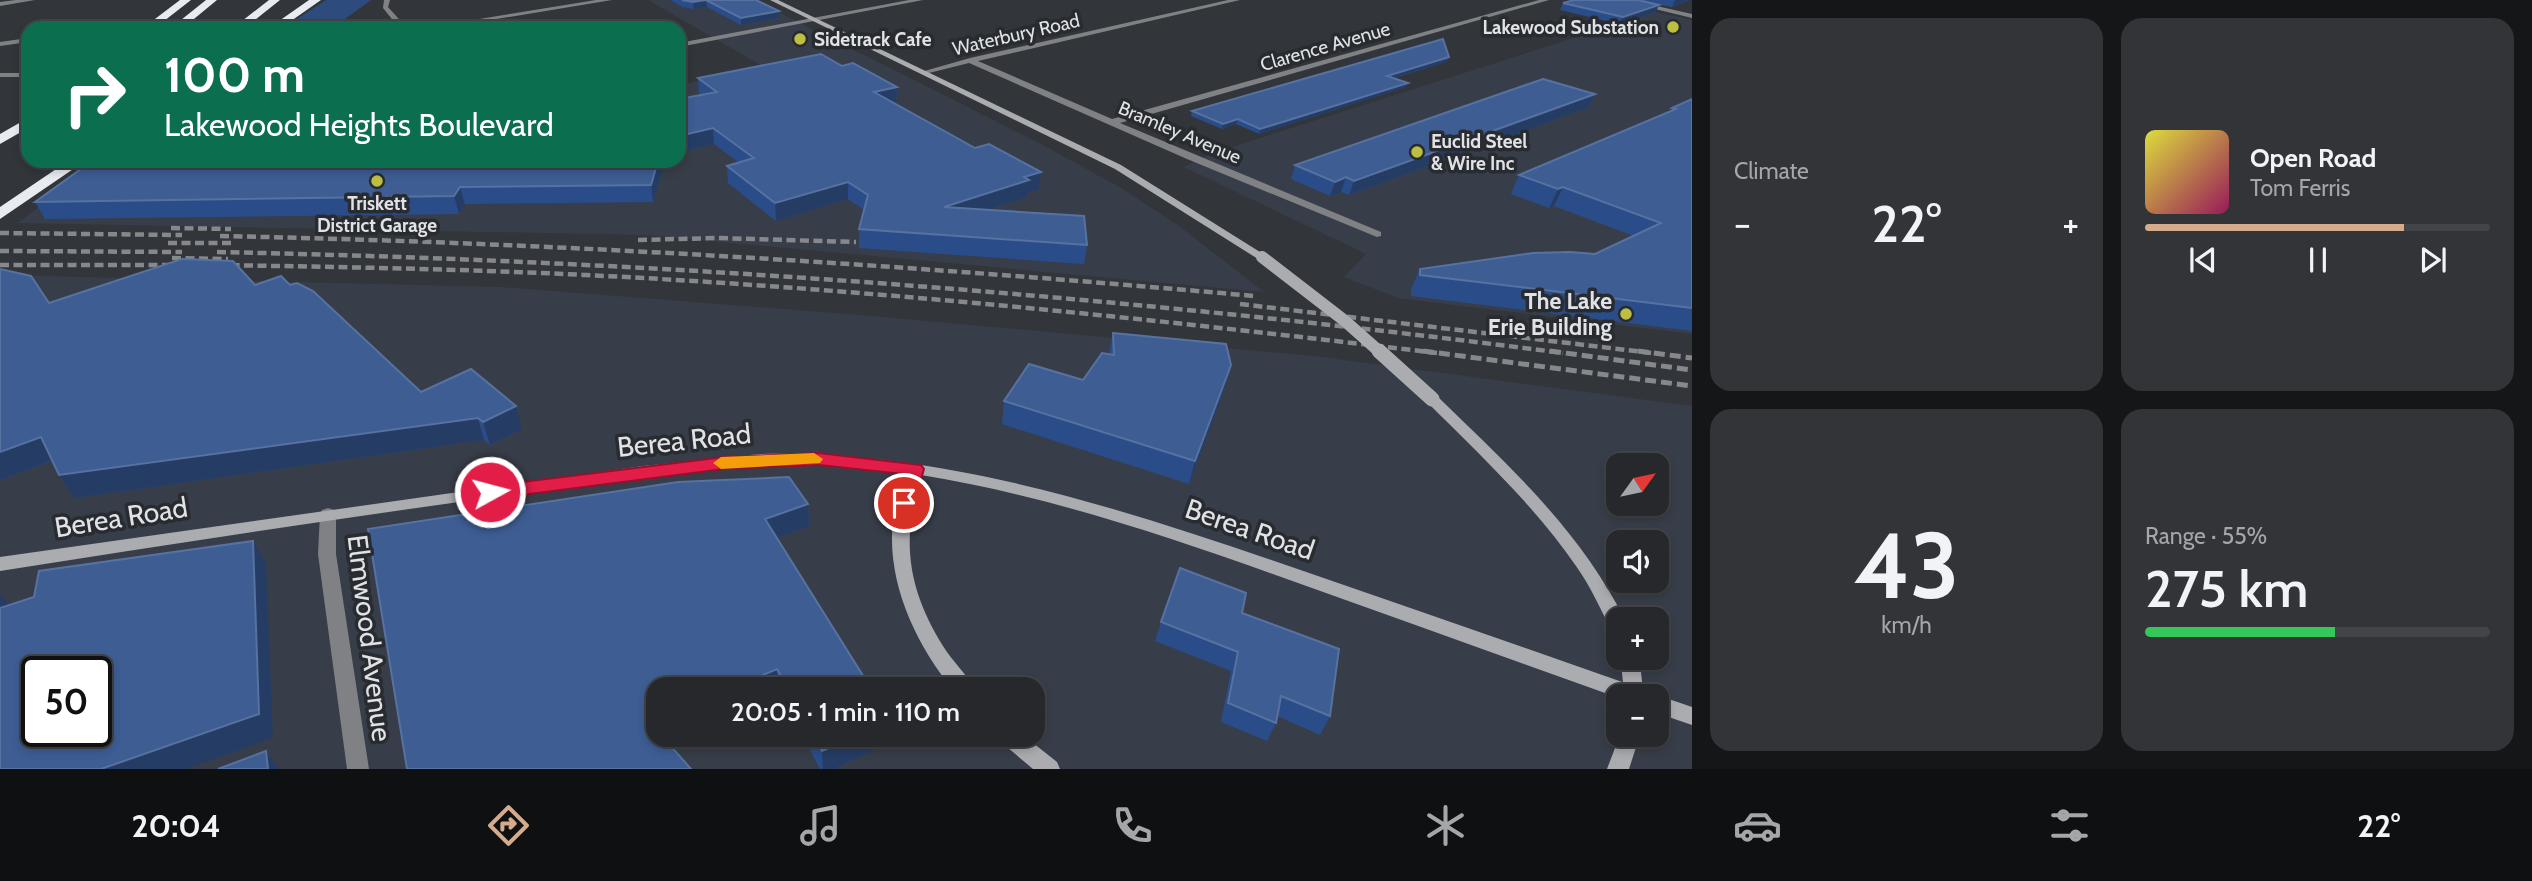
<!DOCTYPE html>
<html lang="en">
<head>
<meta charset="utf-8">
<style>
  body { margin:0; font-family:Cabin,sans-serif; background:#323438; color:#f1f3f6; height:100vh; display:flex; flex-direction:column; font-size:26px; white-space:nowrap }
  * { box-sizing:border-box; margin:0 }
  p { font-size:23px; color:#a4a6a9 }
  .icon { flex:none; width:38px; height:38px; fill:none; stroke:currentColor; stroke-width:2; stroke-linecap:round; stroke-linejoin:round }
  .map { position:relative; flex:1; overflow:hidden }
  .sheet { display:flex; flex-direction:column; gap:18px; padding:18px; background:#151618; width:840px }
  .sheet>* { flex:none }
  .guide { position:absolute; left:21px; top:21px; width:665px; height:147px; border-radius:21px; box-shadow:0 4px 10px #0003,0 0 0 2px #424448; background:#0b6e4f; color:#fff; overflow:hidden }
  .needle { width:46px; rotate:57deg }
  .controls { position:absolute; left:1606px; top:453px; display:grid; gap:14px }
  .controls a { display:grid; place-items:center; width:63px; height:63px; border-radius:14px; background:#26282c; box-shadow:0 4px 10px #0003,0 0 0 2px #424448; font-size:35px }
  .speed { position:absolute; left:21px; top:656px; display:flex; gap:14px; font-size:35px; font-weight:700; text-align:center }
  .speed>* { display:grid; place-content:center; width:91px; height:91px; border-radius:50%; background:#26282c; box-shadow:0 4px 10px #0003,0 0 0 2px #424448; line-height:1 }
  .speed .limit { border:4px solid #111; border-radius:10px; background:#fff; color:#111 }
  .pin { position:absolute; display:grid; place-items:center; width:60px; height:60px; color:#fff; margin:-30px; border:4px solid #fff; border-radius:50%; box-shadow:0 2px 7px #0007 }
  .me { position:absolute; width:77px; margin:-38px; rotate:83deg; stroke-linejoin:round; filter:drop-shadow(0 0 5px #0008) }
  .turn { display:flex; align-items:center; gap:24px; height:147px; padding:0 28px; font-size:32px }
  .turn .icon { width:91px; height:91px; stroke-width:2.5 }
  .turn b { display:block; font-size:49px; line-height:60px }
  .big { font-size:52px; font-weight:600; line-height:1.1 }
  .sheet .tile { flex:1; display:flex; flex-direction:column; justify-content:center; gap:10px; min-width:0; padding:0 24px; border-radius:21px; background:#323438 }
  .sheet .dial { align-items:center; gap:0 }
  .dial b { font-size:91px; line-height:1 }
  .song { display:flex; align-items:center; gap:21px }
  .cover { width:84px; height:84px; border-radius:10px; background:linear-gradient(135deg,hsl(60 70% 55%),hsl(330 70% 35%)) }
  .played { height:7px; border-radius:4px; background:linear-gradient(90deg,#d6ab8b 75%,#424448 75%) }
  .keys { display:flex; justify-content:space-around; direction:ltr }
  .heat { display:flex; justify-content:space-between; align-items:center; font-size:38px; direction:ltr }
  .charge { height:10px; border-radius:5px; background:linear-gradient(90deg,#34c759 55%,#424448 0) }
  .sheet .tiles { flex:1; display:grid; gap:18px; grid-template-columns:repeat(2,1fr) }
  .trip { position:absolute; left:646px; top:677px; width:399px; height:70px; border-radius:21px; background:#26282c; box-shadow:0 4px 10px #0003,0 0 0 2px #424448; font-weight:600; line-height:70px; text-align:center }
  .tabs { display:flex; height:112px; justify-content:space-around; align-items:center; background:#0f1012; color:#a4a6a9 }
  .tabs .icon { width:49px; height:49px }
  .tabs .active { color:#d6ab8b }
  .tabs b { font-size:32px; color:#f1f3f6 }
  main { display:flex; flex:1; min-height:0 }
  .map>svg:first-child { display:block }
  .built { fill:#383e49; fill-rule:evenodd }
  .green { fill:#2d4b7d }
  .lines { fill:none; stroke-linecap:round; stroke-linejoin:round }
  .street { fill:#808184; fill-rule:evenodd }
  .secondary { fill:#aaacb0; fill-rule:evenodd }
  .highway { fill:#e8ebf2; fill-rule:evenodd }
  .rail-far1 { stroke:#86888c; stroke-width:4.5; stroke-dasharray:9 4.5; stroke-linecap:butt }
  .rail { stroke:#86888c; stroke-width:5; stroke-dasharray:11 5; stroke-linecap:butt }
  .secondary-bridge-far2 { stroke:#aaacb0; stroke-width:12 }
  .secondary-bridge-far1 { stroke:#aaacb0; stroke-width:15 }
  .secondary-bridge { stroke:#aaacb0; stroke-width:19 }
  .wall { fill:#2a4d89 }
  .shaded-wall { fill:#253d65 }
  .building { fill:#3d5d93; stroke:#5772a0; stroke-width:2; fill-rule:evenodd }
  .route { fill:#e11d48; stroke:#92132f; stroke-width:2 }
  .slow { fill:#f59e0b }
  .poi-dot { fill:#bdbf43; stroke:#282b30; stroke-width:2.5 }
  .labels { text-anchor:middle; stroke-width:7; stroke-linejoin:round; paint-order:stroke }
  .far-poi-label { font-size:19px; font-weight:bold; fill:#e0e2e5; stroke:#282b30; text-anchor:start }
  .far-street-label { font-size:19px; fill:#e0e2e5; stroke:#282b30 }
  .poi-label { font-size:23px; font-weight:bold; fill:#e0e2e5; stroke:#282b30; text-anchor:end }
  .near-street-label { font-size:28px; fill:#e0e2e5; stroke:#282b30 }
</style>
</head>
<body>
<main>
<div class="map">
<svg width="1692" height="769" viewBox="0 0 1692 769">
  <rect width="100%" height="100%" fill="#32353a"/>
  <!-- built -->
  <g class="built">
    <polygon points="648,0 754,0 1043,145 1121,188 1179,226 1264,292 646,235 17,223 103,161 679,161 679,85 764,67"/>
    <polygon points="1655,12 1692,20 1692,334 1398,298 1344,277 1366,254 1184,167 1210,154"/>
    <path d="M0 275 500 287 861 315 1314 356 1692 406V769H0ZM1619 466H1657V504H1619ZM1619 542H1657V581H1619ZM1619 620H1657V658H1619ZM37 672H96V732H37ZM658 690H1032V735H658ZM1619 696H1657V735H1619Z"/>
  </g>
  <!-- green -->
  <polygon class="green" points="326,0 371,0 337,25 339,28 283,28"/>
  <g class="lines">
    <!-- street -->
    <g class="street">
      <polygon points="16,0 35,0 0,6 0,2"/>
      <polygon points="384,0 390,0 388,7 407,28 399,28 383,8"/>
      <polygon points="596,0 612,0 442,28 424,28"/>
      <polygon points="909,0 923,0 679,47 679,43"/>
      <polygon points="1228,0 1240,0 978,61 1112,119 1539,0 1549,0 1120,123 1381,232 1381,236 1377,237 1187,159 969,63 925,74 921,72 970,58"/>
      <polygon points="1618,0 1630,0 1692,14 1692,18"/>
      <polygon points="28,38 28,42 0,46 0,42"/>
      <rect x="0" y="73" width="28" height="4"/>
      <polygon points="328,508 334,510 336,514 336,554 369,769 347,769 318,554 320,514 322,510"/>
    </g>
    <!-- secondary -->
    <g class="secondary">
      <polygon points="770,0 778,0 1121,165 1268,257 1266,259 1258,259 1115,169"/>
      <path d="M1432 395 1437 396C1508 465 1580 530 1625 620H1619V634L1612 632C1601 610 1591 587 1576 566 1534 505 1479 454 1427 402L1425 399Z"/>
      <path d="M760 454C953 450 1135 513 1315 575 1425 613 1535 651 1645 690L1648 696 1619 698C1512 660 1405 621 1298 583 1175 539 1051 496 921 475 901 539 907 588 943 646 952 661 967 674 975 690H953C915 643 886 581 893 520 895 504 901 488 906 473 771 451 636 477 502 496 334 519 167 545 0 571V557L643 466Z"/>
      <polygon points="1657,695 1692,707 1692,725 1657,713 1657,696 1654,696"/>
      <polygon points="998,735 1023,735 1057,762 1060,769 1033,769 1001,742"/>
      <polygon points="1620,735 1640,735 1629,769 1607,769"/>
    </g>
    <!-- highway -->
    <g class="highway">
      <polygon points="180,0 191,0 155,28 143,28"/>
      <polygon points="206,0 217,0 183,28 171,28"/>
      <polygon points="269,0 280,0 245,28 233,28"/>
      <polygon points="309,0 321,0 281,28 269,28"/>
      <polygon points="28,118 28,128 0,144 0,134"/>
      <polygon points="68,161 85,161 0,219 0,207"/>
    </g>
    <!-- rail-far1 -->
    <g class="rail-far1">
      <polyline points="171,228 231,229"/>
      <polyline points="0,233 182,235"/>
      <path d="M220 236C566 243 910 265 1254 296"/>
      <polyline points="638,240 718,238 856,242"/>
      <polyline points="168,243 231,243"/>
      <polyline points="0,251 182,252"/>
      <path d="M217 252C668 261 1116 295 1563 353"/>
      <polyline points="172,258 228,259"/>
      <polyline points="0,265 182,265"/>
      <path d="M217 265C340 267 463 269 586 275 871 289 1154 319 1437 353"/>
      <polyline points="1240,304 1652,353"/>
    </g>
    <!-- rail -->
    <g class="rail">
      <polyline points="1423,351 1692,386"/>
      <polyline points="1550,351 1692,370"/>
      <polyline points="1638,351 1692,358"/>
    </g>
    <!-- secondary-bridge-far2 -->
    <polyline class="secondary-bridge-far2" points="1262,257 1345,321 1381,353"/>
    <!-- secondary-bridge-far1 -->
    <polyline class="secondary-bridge-far1" points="1379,351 1432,399"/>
    <!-- secondary-bridge -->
    <polyline class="secondary-bridge" points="1630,658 1634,696"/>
  </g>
  <!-- wall -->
  <g class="wall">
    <polygon points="670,0 756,0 779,18 741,25 707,7 694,9 683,7"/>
    <polygon points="1574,0 1691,0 1672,7 1652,3 1656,12 1619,24 1560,10 1563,3"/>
    <polygon points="1447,62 1394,78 1406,87 1259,134 1236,124 1222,129 1191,116 1192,111"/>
    <polygon points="842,66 897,87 896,102 894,103 975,148 1041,172 1039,189 1028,192 1027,197 989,210 1087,245 1084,264 859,248 859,229 864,210 848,199 776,221 728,183 727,166 738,162 714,144 679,152 679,99 701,95 699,93 698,78"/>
    <polygon points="1595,94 1589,107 1349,195 1341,192 1330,196 1291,179 1295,165"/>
    <polygon points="1692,99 1692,331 1411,296 1411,289 1420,269 1595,254 1634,236 1554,206 1549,208 1511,194 1519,175 1670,112 1672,108"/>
    <polygon points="92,161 665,161 653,202 465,204 459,214 45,219 35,202"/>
    <polygon points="255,285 290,285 421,392 522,429 490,445 484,440 74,498 52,461 0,480 49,303"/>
    <polygon points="1113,333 1225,387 1189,484 1002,424 1004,401 1083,380 1109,354"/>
    <polygon points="808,504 809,526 777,538 872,690 658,690 407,769"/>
    <polygon points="1242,613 1330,716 1320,735 1277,716 1276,723 1267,741 1221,722 1231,671 1155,641 1161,622"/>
    <polygon points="802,735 890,735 890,742 834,769 820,769"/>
  </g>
  <!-- shaded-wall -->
  <g class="shaded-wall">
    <polygon points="706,0 707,7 694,9 693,2"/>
    <polygon points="1675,0 1691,0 1672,7"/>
    <polygon points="1659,5 1656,12 1619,24 1623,17"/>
    <polygon points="779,11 779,18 741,25 741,18"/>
    <polygon points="1449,57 1447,62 1385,80 1387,76"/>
    <polygon points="1408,83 1406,87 1259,134 1260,129"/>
    <polygon points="897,87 896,102 874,108 874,92"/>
    <polygon points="1595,94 1589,107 1349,195 1354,181"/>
    <polygon points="1238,119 1236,124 1222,129 1223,124"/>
    <polygon points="713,128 714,144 679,152 679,136"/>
    <polygon points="658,161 665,161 653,202 651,185"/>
    <polygon points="1041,172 1039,189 1028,192 1027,197 943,225 944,207 1024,177"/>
    <polygon points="1346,177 1341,192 1330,196 1335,182"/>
    <polygon points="848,182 848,199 776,221 775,203"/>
    <polygon points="460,187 465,204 459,214 454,196"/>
    <polygon points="1563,187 1554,206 1549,208 1558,189"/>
    <polygon points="1231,365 1225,387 1189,484 1195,461"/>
    <polygon points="516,406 522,429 490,445 483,422"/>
    <polygon points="478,418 484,440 74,498 59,475"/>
    <polygon points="41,437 56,459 0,480 0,452"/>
    <polygon points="808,504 809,526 767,542 765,519"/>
    <polygon points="253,541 266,564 273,738 186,769 101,769"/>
    <polygon points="0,594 9,605 0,637"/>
    <polygon points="777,669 778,690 728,690"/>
    <polygon points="658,719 658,735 678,735 655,745 650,722"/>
    <polygon points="858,735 890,735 890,742 834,769 823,769 822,751"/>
    <polygon points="266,751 278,769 268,769"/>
  </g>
  <!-- building -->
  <g class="building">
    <polygon points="682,0 756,0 779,11 741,18 706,0 693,2"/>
    <polygon points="1574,0 1638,0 1659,5 1623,17 1563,3"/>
    <polygon points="1443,39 1449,57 1387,76 1408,83 1260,129 1238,119 1223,124 1192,111"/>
    <polygon points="821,54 842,66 853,63 897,87 874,92 975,148 989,144 1041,172 1024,177 1029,180 944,207 1084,216 1087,245 859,229 868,195 848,182 775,203 727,166 754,158 713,128 679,136 679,99 717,92 698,78"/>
    <polygon points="1543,79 1595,94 1354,181 1346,177 1335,182 1295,165"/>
    <polygon points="1692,99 1692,308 1420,275 1420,269 1533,253 1570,252 1595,254 1661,223 1563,187 1558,189 1519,175 1676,109 1672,108"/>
    <polygon points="92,161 658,161 651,185 460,187 454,196 35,202"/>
    <polygon points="182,259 233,261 255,285 281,276 290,285 297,283 313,291 421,392 471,369 516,406 483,422 478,418 59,475 41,437 0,452 0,269 31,276 49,303"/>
    <polygon points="1113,333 1226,344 1231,365 1195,461 1004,401 1029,364 1083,380 1102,353 1114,355"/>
    <polygon points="789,477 808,504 765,519 872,690 788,690 777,669 728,690 658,690 658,719 650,722 658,731 658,735 661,735 691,769 407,769 368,529 678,482"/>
    <path d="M253 541 259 714 101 769H0V608L34 597 39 571ZM37 672H96V732H37Z"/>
    <polygon points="1180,568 1246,593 1242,613 1339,649 1330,716 1281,696 1276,723 1228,703 1238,652 1161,622"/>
    <polygon points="813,735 858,735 822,751"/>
    <polygon points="266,751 268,769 218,769"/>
  </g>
  <!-- route -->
  <polygon class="route" points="819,453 921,465 924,469 914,503 911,508 898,508 895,503 904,474 819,465 724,469 490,499 484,497 481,492 484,488 490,486 724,457"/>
  <!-- slow -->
  <polygon class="slow" points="814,453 823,459 820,463 721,469 713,463 721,457"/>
  <!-- markers -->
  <g class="poi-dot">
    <circle cx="1673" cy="27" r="7"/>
    <circle cx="800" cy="39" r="7"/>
    <circle cx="1417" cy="152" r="7"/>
    <circle cx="377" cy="181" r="7"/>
    <circle cx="1626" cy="314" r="7"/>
  </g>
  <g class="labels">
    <!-- far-poi labels -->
    <g class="far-poi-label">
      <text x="1659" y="34" text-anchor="end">Lakewood Substation</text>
      <text x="814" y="46">Sidetrack Cafe</text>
      <text x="1431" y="148">Euclid Steel<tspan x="1431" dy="22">&amp; Wire Inc</tspan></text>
      <text x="377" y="210" text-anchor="middle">Triskett<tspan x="377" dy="22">District Garage</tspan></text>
    </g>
    <!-- far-street labels -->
    <g class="far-street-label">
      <text transform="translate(1016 34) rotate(-13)" y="7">Waterbury Road</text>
      <text transform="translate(1325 46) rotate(-16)" y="7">Clarence Avenue</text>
      <text transform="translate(1180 132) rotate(23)" y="7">Bramley Avenue</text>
    </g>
    <!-- poi labels -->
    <g class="poi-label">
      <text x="1612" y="309">The Lake<tspan x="1612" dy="26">Erie Building</tspan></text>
    </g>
    <!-- near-street labels -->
    <g class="near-street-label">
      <text transform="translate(684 440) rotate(-6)" y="10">Berea Road</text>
      <text transform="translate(121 517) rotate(-9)" y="10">Berea Road</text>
      <text transform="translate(1250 529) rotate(19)" y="10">Berea Road</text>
      <text transform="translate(370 638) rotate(83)" y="10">Elmwood Avenue</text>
    </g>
  </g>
</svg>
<div class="controls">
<a><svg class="needle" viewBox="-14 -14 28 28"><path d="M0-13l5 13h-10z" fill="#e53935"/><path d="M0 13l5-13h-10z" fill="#a4a6a9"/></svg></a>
<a><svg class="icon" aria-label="sound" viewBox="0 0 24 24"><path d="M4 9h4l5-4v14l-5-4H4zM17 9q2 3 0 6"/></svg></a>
<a>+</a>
<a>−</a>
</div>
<div class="speed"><div class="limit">50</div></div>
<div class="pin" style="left:904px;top:503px;background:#d93025"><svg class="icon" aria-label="arrive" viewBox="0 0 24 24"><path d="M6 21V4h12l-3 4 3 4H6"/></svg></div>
<svg class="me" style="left:490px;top:492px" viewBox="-20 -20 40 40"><circle r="17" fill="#e11d48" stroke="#fff" stroke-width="3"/><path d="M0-11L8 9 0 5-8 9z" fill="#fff"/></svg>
<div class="trip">20:05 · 1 min · 110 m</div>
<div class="guide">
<div class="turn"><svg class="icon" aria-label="right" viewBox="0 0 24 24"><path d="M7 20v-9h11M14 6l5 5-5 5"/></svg><div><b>100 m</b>Lakewood Heights Boulevard</div></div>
</div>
</div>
<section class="sheet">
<div class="tiles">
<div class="tile"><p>Climate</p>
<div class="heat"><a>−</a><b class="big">22°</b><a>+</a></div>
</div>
<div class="tile">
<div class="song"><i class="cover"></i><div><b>Open Road</b><p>Tom Ferris</p></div></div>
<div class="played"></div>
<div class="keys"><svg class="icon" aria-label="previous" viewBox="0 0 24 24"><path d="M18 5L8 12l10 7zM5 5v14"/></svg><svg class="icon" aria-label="pause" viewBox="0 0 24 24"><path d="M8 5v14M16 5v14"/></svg><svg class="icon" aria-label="next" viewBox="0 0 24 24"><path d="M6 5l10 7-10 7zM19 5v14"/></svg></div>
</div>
<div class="tile dial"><b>43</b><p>km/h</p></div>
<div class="tile"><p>Range · 55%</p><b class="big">275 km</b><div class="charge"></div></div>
</div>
</section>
</main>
<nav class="tabs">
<b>20:04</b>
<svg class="icon active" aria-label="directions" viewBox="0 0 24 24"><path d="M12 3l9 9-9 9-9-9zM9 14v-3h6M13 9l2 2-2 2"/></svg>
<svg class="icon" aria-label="music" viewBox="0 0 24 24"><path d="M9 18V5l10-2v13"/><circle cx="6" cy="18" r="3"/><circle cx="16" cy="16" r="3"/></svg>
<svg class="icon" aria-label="phone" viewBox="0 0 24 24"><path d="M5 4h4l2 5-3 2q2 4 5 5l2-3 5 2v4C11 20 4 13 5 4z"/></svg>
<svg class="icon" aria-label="climate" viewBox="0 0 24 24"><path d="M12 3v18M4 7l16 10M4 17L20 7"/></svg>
<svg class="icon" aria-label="car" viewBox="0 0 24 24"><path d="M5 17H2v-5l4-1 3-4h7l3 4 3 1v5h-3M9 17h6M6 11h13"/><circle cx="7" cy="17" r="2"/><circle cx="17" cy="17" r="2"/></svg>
<svg class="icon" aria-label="filters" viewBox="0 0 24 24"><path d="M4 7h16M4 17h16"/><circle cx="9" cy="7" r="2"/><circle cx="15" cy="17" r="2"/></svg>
<b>22°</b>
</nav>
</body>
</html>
